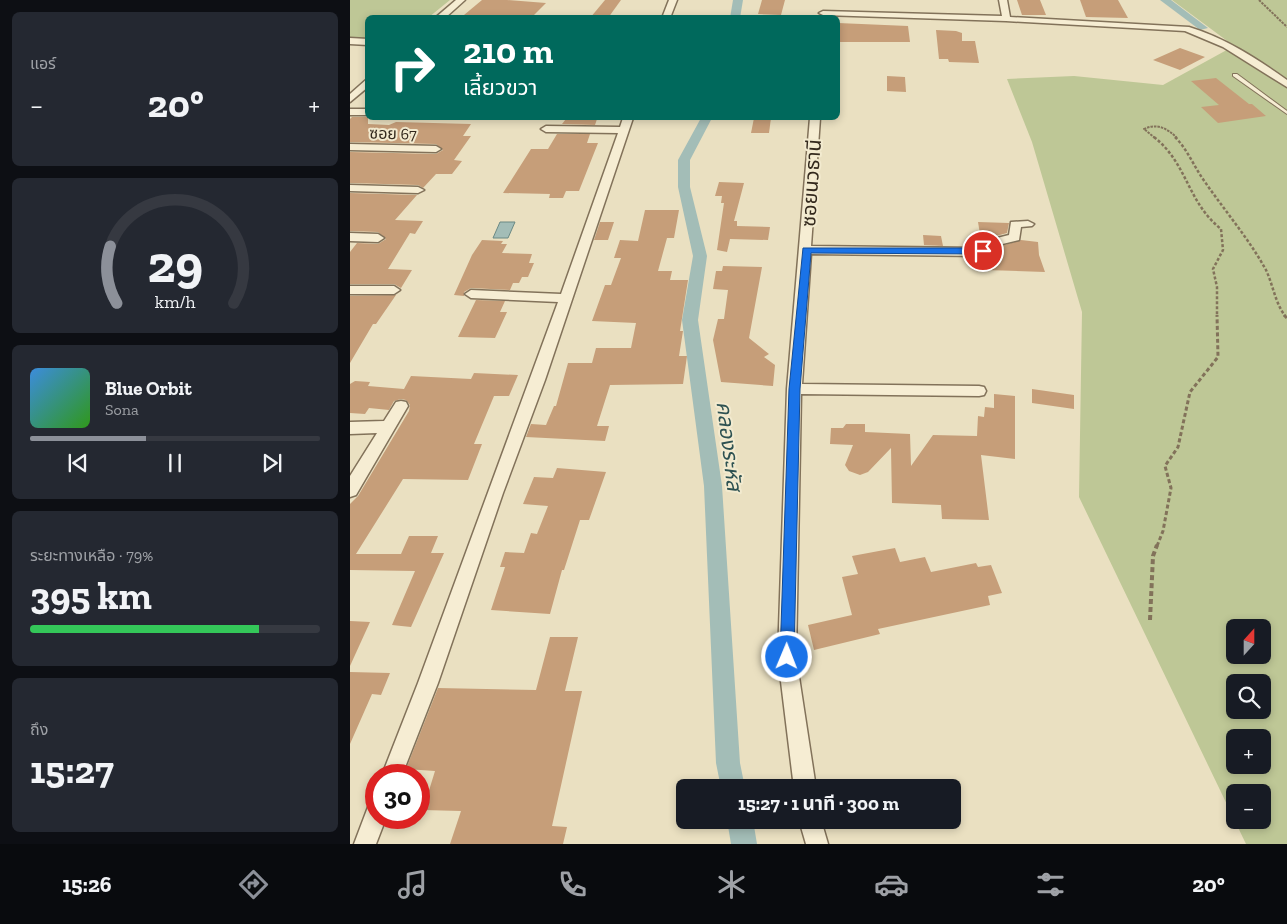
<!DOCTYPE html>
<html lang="th">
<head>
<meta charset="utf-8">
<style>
  body { margin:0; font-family:"Zilla Slab","Noto Sans Thai",serif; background:#242831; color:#f1f3f6; height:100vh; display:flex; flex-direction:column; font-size:19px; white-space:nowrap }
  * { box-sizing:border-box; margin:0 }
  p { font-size:16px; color:#9ea1a6 }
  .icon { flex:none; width:28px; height:28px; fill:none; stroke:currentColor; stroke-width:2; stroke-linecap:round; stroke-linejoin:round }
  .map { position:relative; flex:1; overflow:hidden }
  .sheet { display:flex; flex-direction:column; gap:12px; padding:12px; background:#0d0f14; width:350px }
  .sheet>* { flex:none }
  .banner { position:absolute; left:15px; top:15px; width:475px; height:105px; border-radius:8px; box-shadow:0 2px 8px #0003; background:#00695c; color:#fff; overflow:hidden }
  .needle { width:32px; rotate:21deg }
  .controls { position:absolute; left:876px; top:619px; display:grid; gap:10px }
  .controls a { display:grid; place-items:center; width:45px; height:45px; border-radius:8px; background:#171b24; box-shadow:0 2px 8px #0003; font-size:25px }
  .speed { position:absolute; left:15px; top:764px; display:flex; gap:10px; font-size:25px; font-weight:700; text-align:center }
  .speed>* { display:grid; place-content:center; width:65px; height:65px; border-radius:50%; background:#171b24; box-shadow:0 2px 8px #0003; line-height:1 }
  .speed .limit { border:8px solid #d22; background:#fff; color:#111 }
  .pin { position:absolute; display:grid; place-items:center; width:42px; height:42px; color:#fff; margin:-21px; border:2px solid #fff; border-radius:50%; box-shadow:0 1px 5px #0007 }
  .me { position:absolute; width:55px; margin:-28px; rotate:1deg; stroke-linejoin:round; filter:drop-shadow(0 0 4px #0008) }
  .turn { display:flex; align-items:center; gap:18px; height:105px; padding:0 15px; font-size:22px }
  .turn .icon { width:65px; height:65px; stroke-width:2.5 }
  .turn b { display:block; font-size:35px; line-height:42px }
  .big { font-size:38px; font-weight:700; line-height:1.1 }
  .sheet .card { flex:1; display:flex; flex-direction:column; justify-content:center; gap:8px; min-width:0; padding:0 18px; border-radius:8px; background:#242831 }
  .sheet .dial { align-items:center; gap:0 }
  .dial svg { height:130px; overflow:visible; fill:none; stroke:#363941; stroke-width:7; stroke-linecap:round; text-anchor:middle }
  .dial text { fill:#f1f3f6; stroke:none }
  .song { display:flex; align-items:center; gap:15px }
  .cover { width:60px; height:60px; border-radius:8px; background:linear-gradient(135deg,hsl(210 70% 55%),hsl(110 70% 35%)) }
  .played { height:5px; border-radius:2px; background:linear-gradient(90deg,#8c9099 40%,#363941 40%) }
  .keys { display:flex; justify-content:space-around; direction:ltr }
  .heat { display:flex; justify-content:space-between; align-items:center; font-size:28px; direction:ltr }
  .charge { height:8px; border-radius:4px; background:linear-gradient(90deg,#34c759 79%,#363941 0) }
  .trip { position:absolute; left:326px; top:779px; width:285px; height:50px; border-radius:8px; background:#171b24; box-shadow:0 2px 8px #0003; font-weight:700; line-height:50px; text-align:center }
  .dock { display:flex; height:80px; justify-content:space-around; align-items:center; background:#090b0e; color:#9ea1a6 }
  .dock .icon { width:35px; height:35px }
  .dock .active { color:#8c9099 }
  .dock b { font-size:22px; color:#f1f3f6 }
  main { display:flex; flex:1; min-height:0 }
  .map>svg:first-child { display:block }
  .green { fill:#bec796; fill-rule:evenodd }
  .water { fill:#a3bdb7; stroke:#6b8984 }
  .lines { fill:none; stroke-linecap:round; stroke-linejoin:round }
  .canal { fill:#a3bdb7; fill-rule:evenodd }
  .building { fill:#c69e79 }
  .service-casing { stroke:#82725a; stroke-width:2 }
  .minor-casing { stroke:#82725a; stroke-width:3 }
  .path-far3 { stroke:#82725a; stroke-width:2; stroke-dasharray:2.5 1; stroke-linecap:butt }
  .path-far2 { stroke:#82725a; stroke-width:2.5; stroke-dasharray:3 2; stroke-linecap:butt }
  .path-far1 { stroke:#82725a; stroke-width:3; stroke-dasharray:4 2.5; stroke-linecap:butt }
  .path { stroke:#82725a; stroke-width:4; stroke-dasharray:5 3; stroke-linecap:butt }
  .service { fill:#f6edd3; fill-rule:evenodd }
  .minor { fill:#f6edd3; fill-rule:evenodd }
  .route { fill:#1a73e8; stroke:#114b97 }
  .labels { text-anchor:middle; stroke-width:4; stroke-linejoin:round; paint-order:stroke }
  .far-street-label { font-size:16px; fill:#33291d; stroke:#f2eacf }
  .street-label { font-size:20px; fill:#33291d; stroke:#f2eacf }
  .water-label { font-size:21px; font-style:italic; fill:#2d5151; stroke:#f2eacf }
</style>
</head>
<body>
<main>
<section class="sheet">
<div class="card"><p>แอร์</p>
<div class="heat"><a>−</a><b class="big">20°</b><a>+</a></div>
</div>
<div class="card dial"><svg viewBox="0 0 100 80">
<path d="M14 69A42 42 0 1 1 86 69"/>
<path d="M14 69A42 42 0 0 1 10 34" stroke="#8c9099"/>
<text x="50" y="56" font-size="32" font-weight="700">29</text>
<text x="50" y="72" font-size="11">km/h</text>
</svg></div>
<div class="card">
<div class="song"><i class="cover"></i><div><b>Blue Orbit</b><p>Sona</p></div></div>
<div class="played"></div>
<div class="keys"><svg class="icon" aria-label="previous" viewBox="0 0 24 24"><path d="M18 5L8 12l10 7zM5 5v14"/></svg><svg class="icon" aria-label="pause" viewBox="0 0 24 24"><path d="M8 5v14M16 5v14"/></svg><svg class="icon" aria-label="next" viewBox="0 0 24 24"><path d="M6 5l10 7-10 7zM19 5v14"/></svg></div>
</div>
<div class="card"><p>ระยะทางเหลือ · 79%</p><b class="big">395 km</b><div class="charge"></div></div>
<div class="card"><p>ถึง</p><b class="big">15:27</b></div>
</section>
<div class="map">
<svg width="937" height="844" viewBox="0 0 937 844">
  <rect width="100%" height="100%" fill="#eae0c1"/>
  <!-- green -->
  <g class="green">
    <polygon points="0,0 100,0 79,17 18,18 17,39 0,37"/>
    <path d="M822 0H937V844H896L729 497 732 312 682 142 657 79 724 76 813 85 884 46ZM885 628H912V655H885ZM885 682H912V710H885ZM885 738H912V765H885ZM885 792H912V820H885Z"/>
  </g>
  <!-- water -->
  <polygon class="water" points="150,222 165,222 158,238 143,238"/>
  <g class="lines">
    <!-- canal -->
    <g class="canal">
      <polygon points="383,0 393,0 390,18 380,18"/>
      <polygon points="810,0 821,0 858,28 850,30"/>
      <polygon points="351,118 362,118 340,160 340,187 357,256 348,320 372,486 390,763 395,788 371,788 366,763 354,486 332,320 343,256 328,187 328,160"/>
      <polygon points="377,820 403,820 407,844 381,844"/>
    </g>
  </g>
  <!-- building -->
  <g class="building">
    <polygon points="132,0 157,0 196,3 181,18 114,15"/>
    <polygon points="255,0 271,0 258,18 240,18"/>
    <polygon points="412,0 435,0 431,15 408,14"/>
    <polygon points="667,0 690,0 696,15 672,15"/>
    <polygon points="730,0 768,0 778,18 736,17"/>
    <polygon points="488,23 558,26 560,42 488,42"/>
    <polygon points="586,30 606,31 612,33 612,41 625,41 629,63 599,62 598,59 589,59"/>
    <polygon points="830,48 855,57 830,70 803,60"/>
    <polygon points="537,76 555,77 556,92 537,91"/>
    <polygon points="866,78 899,104 902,104 916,116 868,123 851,107 869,105 841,81"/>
    <polygon points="2,117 18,117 18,124 39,125 46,122 121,124 113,136 121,136 104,160 112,161 102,174 86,174 73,188 68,185 0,183 0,152 86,154 93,150 86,144 0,142 0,119"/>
    <polygon points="404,118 421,118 419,133 401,133"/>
    <polygon points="216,119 247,119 245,125 212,124"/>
    <polygon points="207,134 240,134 237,143 248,143 229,191 216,191 213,198 199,198 200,194 153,193 181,149 198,149"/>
    <polygon points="369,182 394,183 384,221 387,221 387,226 420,227 418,240 380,239 377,252 367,250 374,203 371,203 372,196 365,196"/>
    <polygon points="0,193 67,195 45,220 73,221 65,234 60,233 38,269 62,270 51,288 44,284 0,284 0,252 7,243 28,244 36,239 28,232 0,231"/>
    <polygon points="295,210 329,210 324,238 317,238 308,271 322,271 320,280 338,280 330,331 333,331 329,356 337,356 333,384 260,385 247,426 259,426 255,441 176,437 181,424 196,425 204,406 206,406 218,363 242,363 246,348 281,348 286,323 242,321 255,285 261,285 271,258 264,258 270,240 288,241"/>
    <polygon points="250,222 264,222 258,240 244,240"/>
    <polygon points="628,222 659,223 657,233 631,240"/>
    <polygon points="573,235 591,236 593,246 574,245"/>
    <polygon points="132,240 153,241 151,244 157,244 152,253 182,254 179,263 184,263 178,277 172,277 169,283 163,283 160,290 121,288 114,292 114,296 104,295 122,255"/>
    <polygon points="671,240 688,242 689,255 695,272 636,270 634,257 638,256 641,249"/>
    <polygon points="373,266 412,267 399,338 419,354 414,357 425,365 423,386 371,382 363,340 368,319 374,319 378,290 363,289 366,271 372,271"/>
    <polygon points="46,295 26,324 23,324 0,363 0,296"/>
    <polygon points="126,300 155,301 150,312 157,312 145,338 108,337"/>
    <polygon points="124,373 168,375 159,396 144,396 124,444 132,444 118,480 53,479 6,554 51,554 59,536 88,536 81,553 94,553 61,627 42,625 65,571 0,570 0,504 8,496 59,411 60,405 56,400 51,399 44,401 39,410 19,408 15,414 0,413 0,384 5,381 20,382 18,386 54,389 61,376 121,379"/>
    <polygon points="682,389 724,395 724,409 682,403"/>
    <polygon points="644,394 665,396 665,459 631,455 639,520 592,519 591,505 542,503 541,448 518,472 510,475 499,471 495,465 503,445 480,444 481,428 493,428 496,424 515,424 515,432 560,434 561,466 583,435 627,436 628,416 634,417 635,407 644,408"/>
    <polygon points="207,468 256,472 239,520 230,520 214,570 212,570 200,614 141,610 155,567 150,567 155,552 174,553 181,533 187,534 198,506 173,504 184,477 203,478"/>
    <polygon points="545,548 550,562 575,557 581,572 626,563 628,567 641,565 652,593 638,596 640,605 528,629 530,634 464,650 458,625 502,615 492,577 508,574 502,556"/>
    <polygon points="0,621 20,622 0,666"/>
    <polygon points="200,637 228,637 215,691 232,691 202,826 217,827 213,844 100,844 111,811 73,810 85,771 56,769 88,688 186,690"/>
    <polygon points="0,672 40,673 31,695 22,694 0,744"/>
  </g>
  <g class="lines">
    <!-- service casing -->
    <g class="service-casing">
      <polygon id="service" points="883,74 887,74 937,111 937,114 883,76"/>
    </g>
    <!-- minor casing -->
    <g class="minor-casing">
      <g id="minor">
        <polygon points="106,0 115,0 95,18 85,18"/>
        <polygon points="319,0 327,0 320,18 312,18"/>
        <path d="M649 0H657L660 17 839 27C875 38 906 58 937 80V87L873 47 835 31 656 21 473 15 469 13 473 11 652 16Z"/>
        <polygon points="0,38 18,39 18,45 0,44"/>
        <polygon points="18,78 18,87 0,102 0,94"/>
        <rect x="0" y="109" width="18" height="6"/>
        <polygon points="273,118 283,118 195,380 153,493 88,683 52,775 32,775 68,683 208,302 121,298 115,294 121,290 211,294 268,133 196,132 191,129 196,126 270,127"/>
        <polygon points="460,118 470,118 461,246 628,248 631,242 659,235 661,222 678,221 684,224 682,226 671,227 669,240 640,247 636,255 632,256 461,254 452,384 629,386 634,387 636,391 634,395 629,396 451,394 446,657 466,788 444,788 428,657 437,389"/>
        <polygon points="0,144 86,146 91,149 86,152 0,150"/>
        <polygon points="0,185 68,187 74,190 68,193 0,191"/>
        <polygon points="0,233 28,234 34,238 28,242 0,241"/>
        <polygon points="0,286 44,286 50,290 44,294 0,294"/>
        <polygon points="51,401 56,402 58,406 6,495 0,497 0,476 27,433 0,434 0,422 34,421 46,402"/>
        <polygon points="26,804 26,818 36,818 26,844 4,844 18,807"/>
        <polygon points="449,820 471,820 478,844 456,844"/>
      </g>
    </g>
    <!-- path-far3 -->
    <g class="path-far3">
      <polyline points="909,0 937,27"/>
      <path d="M805 138 794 129C807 123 817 128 827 138"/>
    </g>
    <!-- path-far2 -->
    <g class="path-far2">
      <path d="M804 137C838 164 837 202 871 229L873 250 863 269 867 287V316"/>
      <path d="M825 137C838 150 844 167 855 182 875 211 899 239 916 270 923 285 925 302 935 316"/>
    </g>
    <!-- path-far1 -->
    <g class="path-far1">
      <polyline points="934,315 937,318"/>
      <polyline points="807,546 813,531 821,488 815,466 828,447 840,392 868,357 867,315"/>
    </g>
    <!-- path -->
    <polyline class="path" points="800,620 803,556 807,545"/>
    <!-- service -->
    <use href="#service" class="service"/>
    <!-- minor -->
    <use href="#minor" class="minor"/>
  </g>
  <!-- route -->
  <polygon class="route" points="453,248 633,248 638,251 633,254 461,253 450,389 444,657 442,662 437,664 432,662 430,657 439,389"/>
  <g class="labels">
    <!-- far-street labels -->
    <g class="far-street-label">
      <text transform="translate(43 133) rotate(1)" y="6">ซอย 67</text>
    </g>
    <!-- street labels -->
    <g class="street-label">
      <text transform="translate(461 183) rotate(-86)" y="7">ซอยนวธานี</text>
    </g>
    <!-- water labels -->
    <g class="water-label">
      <text transform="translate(379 446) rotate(83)" y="7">คลองระหัส</text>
    </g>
  </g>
</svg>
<div class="controls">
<a><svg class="needle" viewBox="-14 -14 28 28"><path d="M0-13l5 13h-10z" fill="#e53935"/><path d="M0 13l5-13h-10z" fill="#9ea1a6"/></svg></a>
<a><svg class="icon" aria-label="search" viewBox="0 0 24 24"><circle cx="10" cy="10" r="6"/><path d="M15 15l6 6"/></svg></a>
<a>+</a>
<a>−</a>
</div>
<div class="speed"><div class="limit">30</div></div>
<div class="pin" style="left:633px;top:251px;background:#d93025"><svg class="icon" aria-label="arrive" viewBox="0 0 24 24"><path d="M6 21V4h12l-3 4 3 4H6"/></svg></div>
<svg class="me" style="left:437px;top:657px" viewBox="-20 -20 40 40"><circle r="17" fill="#1a73e8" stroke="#fff" stroke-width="3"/><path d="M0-11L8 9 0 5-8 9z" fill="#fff"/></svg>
<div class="trip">15:27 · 1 นาที · 300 m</div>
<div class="banner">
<div class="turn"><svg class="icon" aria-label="right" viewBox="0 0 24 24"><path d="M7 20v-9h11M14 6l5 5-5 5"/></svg><div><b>210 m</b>เลี้ยวขวา</div></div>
</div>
</div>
</main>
<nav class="dock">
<b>15:26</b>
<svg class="icon active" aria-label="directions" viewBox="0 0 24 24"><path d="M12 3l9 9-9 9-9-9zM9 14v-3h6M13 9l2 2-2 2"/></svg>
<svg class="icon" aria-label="music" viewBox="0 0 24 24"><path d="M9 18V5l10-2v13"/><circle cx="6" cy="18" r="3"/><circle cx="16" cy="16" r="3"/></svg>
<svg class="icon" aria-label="phone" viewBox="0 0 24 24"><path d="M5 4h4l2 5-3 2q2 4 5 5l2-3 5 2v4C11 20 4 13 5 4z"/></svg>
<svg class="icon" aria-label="climate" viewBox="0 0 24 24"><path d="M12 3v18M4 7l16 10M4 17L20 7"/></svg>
<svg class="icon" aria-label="car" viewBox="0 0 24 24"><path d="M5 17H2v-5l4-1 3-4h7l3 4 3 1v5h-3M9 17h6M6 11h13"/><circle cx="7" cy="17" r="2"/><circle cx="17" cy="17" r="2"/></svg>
<svg class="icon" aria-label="filters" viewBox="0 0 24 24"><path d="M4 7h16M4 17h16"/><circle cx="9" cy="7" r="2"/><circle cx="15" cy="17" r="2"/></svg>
<b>20°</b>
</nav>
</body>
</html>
